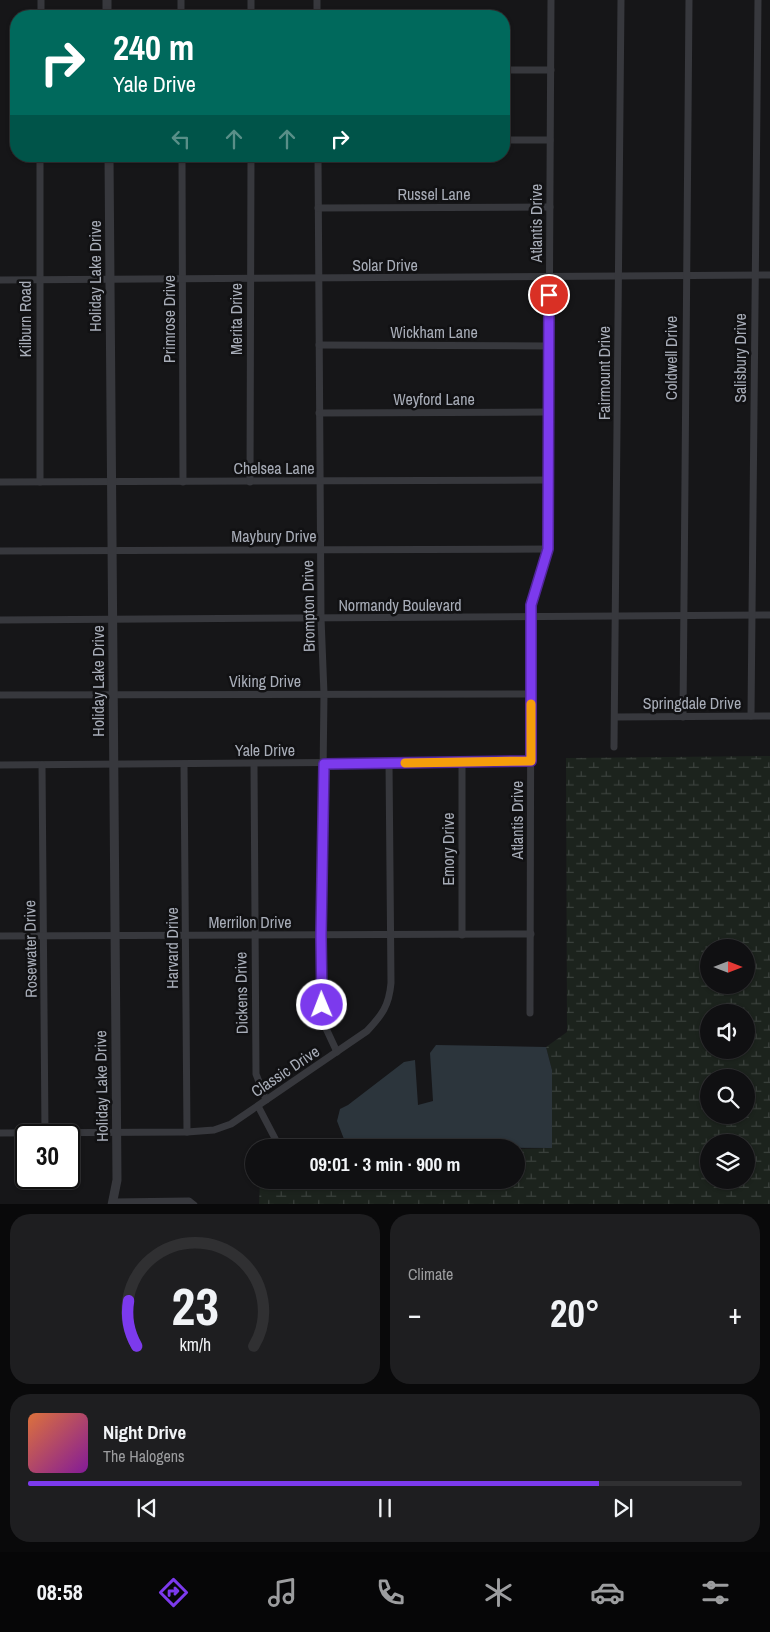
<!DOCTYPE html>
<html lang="en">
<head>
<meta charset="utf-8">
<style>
  body { margin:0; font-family:"Archivo Narrow",sans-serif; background:#1e1e20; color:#f1f3f6; height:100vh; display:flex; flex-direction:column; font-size:19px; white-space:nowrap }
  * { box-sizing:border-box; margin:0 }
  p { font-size:16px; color:#9c9d9f }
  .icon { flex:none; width:28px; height:28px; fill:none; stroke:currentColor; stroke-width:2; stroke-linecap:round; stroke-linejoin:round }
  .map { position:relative; height:1204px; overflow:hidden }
  .sheet { display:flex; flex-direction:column; gap:10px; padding:10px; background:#09090a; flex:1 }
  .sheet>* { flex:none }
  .hud { position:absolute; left:10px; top:10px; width:500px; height:152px; border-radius:20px; box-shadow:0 1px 4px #0004,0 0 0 1px #303032; background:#00695c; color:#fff; overflow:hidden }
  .needle { width:32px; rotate:90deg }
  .fabs { position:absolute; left:700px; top:939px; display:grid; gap:10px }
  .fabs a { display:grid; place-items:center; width:55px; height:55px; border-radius:50%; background:#101012; box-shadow:0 1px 4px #0004,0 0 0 1px #303032; font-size:25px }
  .speed { position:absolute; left:15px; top:1124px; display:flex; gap:10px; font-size:25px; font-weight:700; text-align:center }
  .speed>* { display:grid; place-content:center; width:65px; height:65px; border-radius:50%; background:#101012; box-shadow:0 1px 4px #0004,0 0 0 1px #303032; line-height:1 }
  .speed .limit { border:2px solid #111; border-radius:8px; background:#fff; color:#111 }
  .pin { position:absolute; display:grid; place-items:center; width:42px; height:42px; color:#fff; margin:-21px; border:2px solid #fff; border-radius:50%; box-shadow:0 1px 5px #0007 }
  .me { position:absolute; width:55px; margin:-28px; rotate:359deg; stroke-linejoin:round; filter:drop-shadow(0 0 4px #0008) }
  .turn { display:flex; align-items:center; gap:18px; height:105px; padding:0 20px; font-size:22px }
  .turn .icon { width:65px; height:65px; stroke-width:2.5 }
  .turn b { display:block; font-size:35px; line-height:42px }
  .lanes { display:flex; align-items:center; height:48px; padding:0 20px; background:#0003; justify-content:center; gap:25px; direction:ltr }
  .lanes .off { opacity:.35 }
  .big { font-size:38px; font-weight:700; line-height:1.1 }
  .sheet .card { flex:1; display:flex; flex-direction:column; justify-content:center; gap:8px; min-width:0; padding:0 18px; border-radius:20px; background:#1e1e20 }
  .sheet .dial { align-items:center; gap:0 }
  .dial svg { height:130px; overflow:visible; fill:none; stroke:#303032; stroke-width:7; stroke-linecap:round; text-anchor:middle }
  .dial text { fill:#f1f3f6; stroke:none }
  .song { display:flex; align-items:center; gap:15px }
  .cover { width:60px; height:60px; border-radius:8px; background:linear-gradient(135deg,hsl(20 70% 55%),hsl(290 70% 35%)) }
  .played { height:5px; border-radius:2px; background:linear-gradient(90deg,#7c3aed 80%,#303032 80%) }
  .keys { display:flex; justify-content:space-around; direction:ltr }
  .heat { display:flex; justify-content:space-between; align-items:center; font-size:28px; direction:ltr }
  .sheet .tiles { flex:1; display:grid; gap:10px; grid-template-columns:1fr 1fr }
  .card:last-child { grid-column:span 2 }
  .trip { position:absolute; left:245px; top:1139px; width:280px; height:50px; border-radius:25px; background:#101012; box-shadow:0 1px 4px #0004,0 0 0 1px #303032; font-weight:700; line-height:50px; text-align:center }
  .menu { display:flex; height:80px; justify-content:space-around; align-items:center; background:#060607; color:#9c9d9f }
  .menu .icon { width:35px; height:35px }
  .menu .current { color:#7c3aed }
  .menu b { font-size:22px; color:#f1f3f6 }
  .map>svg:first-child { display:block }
  .wetland { fill:url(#wetland-marsh); fill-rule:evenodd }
  .water { fill:#2c353c }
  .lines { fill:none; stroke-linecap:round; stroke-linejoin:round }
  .minor { stroke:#37383d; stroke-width:7 }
  .tertiary { stroke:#37383d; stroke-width:9 }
  .route-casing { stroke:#51269a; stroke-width:12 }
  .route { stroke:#7c3aed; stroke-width:9 }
  .slow { stroke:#f59e0b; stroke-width:9 }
  .labels { text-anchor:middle; stroke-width:5; stroke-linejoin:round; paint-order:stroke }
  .street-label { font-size:16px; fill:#a8adb8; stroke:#111113 }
</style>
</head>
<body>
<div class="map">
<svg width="770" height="1205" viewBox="0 0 770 1205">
  <defs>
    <pattern id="wetland-marsh" width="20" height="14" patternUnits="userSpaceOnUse" patternTransform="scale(1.25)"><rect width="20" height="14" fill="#1c231d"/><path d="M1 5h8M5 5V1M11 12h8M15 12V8" fill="none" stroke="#3a403c"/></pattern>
  </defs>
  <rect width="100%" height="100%" fill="#161618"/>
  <!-- wetland -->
  <path class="wetland" d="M770 756V1204H259L260 1180H516V1149L552 1148V1070L546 1047 567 1032 566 758ZM709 948H746V985H709ZM709 1012H746V1050H709ZM709 1078H746V1115H709ZM709 1142H746V1180H709Z"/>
  <!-- water -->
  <polygon class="water" points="436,1045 546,1047 552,1070 552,1148 347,1147 337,1121 340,1109 348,1105 404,1062 415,1060 418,1105 433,1101 430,1053"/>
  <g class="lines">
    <!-- minor -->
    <g class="minor">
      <polyline points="181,0 181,16"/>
      <polyline points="317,0 317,16"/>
      <polyline points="41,16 41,0"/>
      <polyline points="251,16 251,0"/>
      <polyline points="504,70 551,70"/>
      <polyline points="504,140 550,140"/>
      <polyline points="40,156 40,482"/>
      <polyline points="182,156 183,482"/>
      <polyline points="318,156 321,618 324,694 321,936 323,1022 337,1052"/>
      <polyline points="318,208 550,207"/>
      <polyline points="0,280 770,275"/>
      <polyline points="319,345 549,346"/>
      <polyline points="319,413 549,412"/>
      <polyline points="0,482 548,480"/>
      <polyline points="250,482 251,156"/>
      <polyline points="0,551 548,549"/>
      <polyline points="0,620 770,615"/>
      <polyline points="0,695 531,694"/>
      <polyline points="751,716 758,0"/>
      <polyline points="615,717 770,716"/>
      <polyline points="683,717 689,0"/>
      <polyline points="614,747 621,0"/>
      <polyline points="462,762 462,935"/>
      <polyline points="184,764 187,1132"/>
      <polyline points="254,764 256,1074 266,1100"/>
      <polyline points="0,765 531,761"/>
      <polyline points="42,765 45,1133"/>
      <polyline points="0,936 531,934"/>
      <polyline points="530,1013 531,605 548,549 551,0"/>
      <polyline points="258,1106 280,1148"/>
      <path d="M0 1133 187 1132 214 1130 231 1124 367 1031C382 1015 389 1006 391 983L389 763"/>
      <polyline points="113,1202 189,1201 194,1205"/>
    </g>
    <!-- tertiary -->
    <g class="tertiary">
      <polyline points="107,0 107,16"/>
      <polyline points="109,156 117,1180 112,1205"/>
    </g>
  </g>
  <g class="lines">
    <!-- route casing -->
    <g class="route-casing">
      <polyline id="route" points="322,1005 321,936 324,764 531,761 531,605 548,549 549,295"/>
    </g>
    <!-- route -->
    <use href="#route" class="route"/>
    <!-- slow -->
    <polyline class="slow" points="405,763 531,761 531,704"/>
  </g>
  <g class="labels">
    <!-- street labels -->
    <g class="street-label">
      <text x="434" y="200">Russel Lane</text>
      <text transform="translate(536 223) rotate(-90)" y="6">Atlantis Drive</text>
      <text x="385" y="271">Solar Drive</text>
      <text transform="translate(95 276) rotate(-90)" y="6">Holiday Lake Drive</text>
      <text transform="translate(25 319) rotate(-90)" y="6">Kilburn Road</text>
      <text transform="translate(169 319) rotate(-90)" y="6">Primrose Drive</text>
      <text transform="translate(236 319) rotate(-90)" y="6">Merita Drive</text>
      <text x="434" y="338">Wickham Lane</text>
      <text transform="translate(671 358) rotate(-90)" y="6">Coldwell Drive</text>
      <text transform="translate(740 358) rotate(-90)" y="6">Salisbury Drive</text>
      <text transform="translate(604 373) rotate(-90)" y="6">Fairmount Drive</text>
      <text x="434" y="405">Weyford Lane</text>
      <text x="274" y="474">Chelsea Lane</text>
      <text x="274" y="542">Maybury Drive</text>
      <text x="400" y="611">Normandy Boulevard</text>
      <text transform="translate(308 606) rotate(-91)" y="6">Brompton Drive</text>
      <text transform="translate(98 681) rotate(-90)" y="6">Holiday Lake Drive</text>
      <text x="265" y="687">Viking Drive</text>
      <text x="692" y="709">Springdale Drive</text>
      <text x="265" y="756">Yale Drive</text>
      <text transform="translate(517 820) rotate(-90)" y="6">Atlantis Drive</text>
      <text transform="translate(448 849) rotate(-90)" y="6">Emory Drive</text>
      <text x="250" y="928">Merrilon Drive</text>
      <text transform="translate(172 948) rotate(-90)" y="6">Harvard Drive</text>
      <text transform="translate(30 949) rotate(-91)" y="6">Rosewater Drive</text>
      <text transform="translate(241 993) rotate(-91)" y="6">Dickens Drive</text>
      <text transform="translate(285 1071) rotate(-34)" y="6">Classic Drive</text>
      <text transform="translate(101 1086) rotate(-91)" y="6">Holiday Lake Drive</text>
    </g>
  </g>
</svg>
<div class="fabs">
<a><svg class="needle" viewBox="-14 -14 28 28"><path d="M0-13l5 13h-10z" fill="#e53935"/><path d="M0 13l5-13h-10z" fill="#9c9d9f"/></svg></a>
<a><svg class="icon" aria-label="sound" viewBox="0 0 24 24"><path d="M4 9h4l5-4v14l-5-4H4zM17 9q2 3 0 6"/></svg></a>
<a><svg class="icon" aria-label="search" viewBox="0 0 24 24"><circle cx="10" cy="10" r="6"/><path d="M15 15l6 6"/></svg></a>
<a><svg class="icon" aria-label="layers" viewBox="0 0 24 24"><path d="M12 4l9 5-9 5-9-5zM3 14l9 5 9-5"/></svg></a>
</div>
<div class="speed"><div class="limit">30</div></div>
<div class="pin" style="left:549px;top:295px;background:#d93025"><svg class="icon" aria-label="arrive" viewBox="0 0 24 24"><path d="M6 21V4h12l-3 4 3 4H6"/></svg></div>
<svg class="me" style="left:322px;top:1005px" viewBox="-20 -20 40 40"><circle r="17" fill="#7c3aed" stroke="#fff" stroke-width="3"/><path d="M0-11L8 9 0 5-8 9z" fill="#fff"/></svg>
<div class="trip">09:01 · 3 min · 900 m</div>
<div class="hud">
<div class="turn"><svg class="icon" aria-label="right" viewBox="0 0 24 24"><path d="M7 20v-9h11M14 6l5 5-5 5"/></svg><div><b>240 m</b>Yale Drive</div></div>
<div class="lanes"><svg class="icon off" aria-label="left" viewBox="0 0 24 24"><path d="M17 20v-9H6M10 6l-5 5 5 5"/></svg><svg class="icon off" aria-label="ahead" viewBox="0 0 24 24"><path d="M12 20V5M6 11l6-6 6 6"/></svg><svg class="icon off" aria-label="ahead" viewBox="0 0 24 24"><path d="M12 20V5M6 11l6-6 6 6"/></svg><svg class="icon" aria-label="right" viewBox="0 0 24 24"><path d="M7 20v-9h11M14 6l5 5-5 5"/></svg></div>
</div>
</div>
<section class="sheet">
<div class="tiles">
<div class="card dial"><svg viewBox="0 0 100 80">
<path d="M14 69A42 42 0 1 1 86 69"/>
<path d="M14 69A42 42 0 0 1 9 41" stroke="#7c3aed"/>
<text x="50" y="56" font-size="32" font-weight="700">23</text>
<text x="50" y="72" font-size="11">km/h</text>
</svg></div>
<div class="card"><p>Climate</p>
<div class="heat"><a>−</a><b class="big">20°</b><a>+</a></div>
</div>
<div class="card">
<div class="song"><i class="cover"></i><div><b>Night Drive</b><p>The Halogens</p></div></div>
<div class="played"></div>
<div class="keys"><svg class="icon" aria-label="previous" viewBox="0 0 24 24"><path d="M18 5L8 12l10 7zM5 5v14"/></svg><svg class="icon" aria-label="pause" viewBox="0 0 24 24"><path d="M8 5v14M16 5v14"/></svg><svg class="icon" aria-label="next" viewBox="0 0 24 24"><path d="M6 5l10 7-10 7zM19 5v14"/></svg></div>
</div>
</div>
</section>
<nav class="menu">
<b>08:58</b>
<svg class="icon current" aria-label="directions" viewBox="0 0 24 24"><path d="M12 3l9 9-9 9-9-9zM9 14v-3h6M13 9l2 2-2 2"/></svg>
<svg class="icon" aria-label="music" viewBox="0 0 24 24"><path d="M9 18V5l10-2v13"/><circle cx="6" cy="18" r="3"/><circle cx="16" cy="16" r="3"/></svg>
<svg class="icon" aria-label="phone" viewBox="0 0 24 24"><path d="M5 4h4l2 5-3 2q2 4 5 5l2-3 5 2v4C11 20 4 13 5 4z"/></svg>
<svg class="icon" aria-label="climate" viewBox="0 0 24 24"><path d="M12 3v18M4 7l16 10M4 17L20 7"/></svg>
<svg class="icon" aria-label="car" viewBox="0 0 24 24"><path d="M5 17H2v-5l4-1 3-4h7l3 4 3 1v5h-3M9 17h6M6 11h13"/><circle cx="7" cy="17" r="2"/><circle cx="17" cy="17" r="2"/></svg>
<svg class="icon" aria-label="filters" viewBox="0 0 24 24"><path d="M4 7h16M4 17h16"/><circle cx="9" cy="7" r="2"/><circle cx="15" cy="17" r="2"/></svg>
</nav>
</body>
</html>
